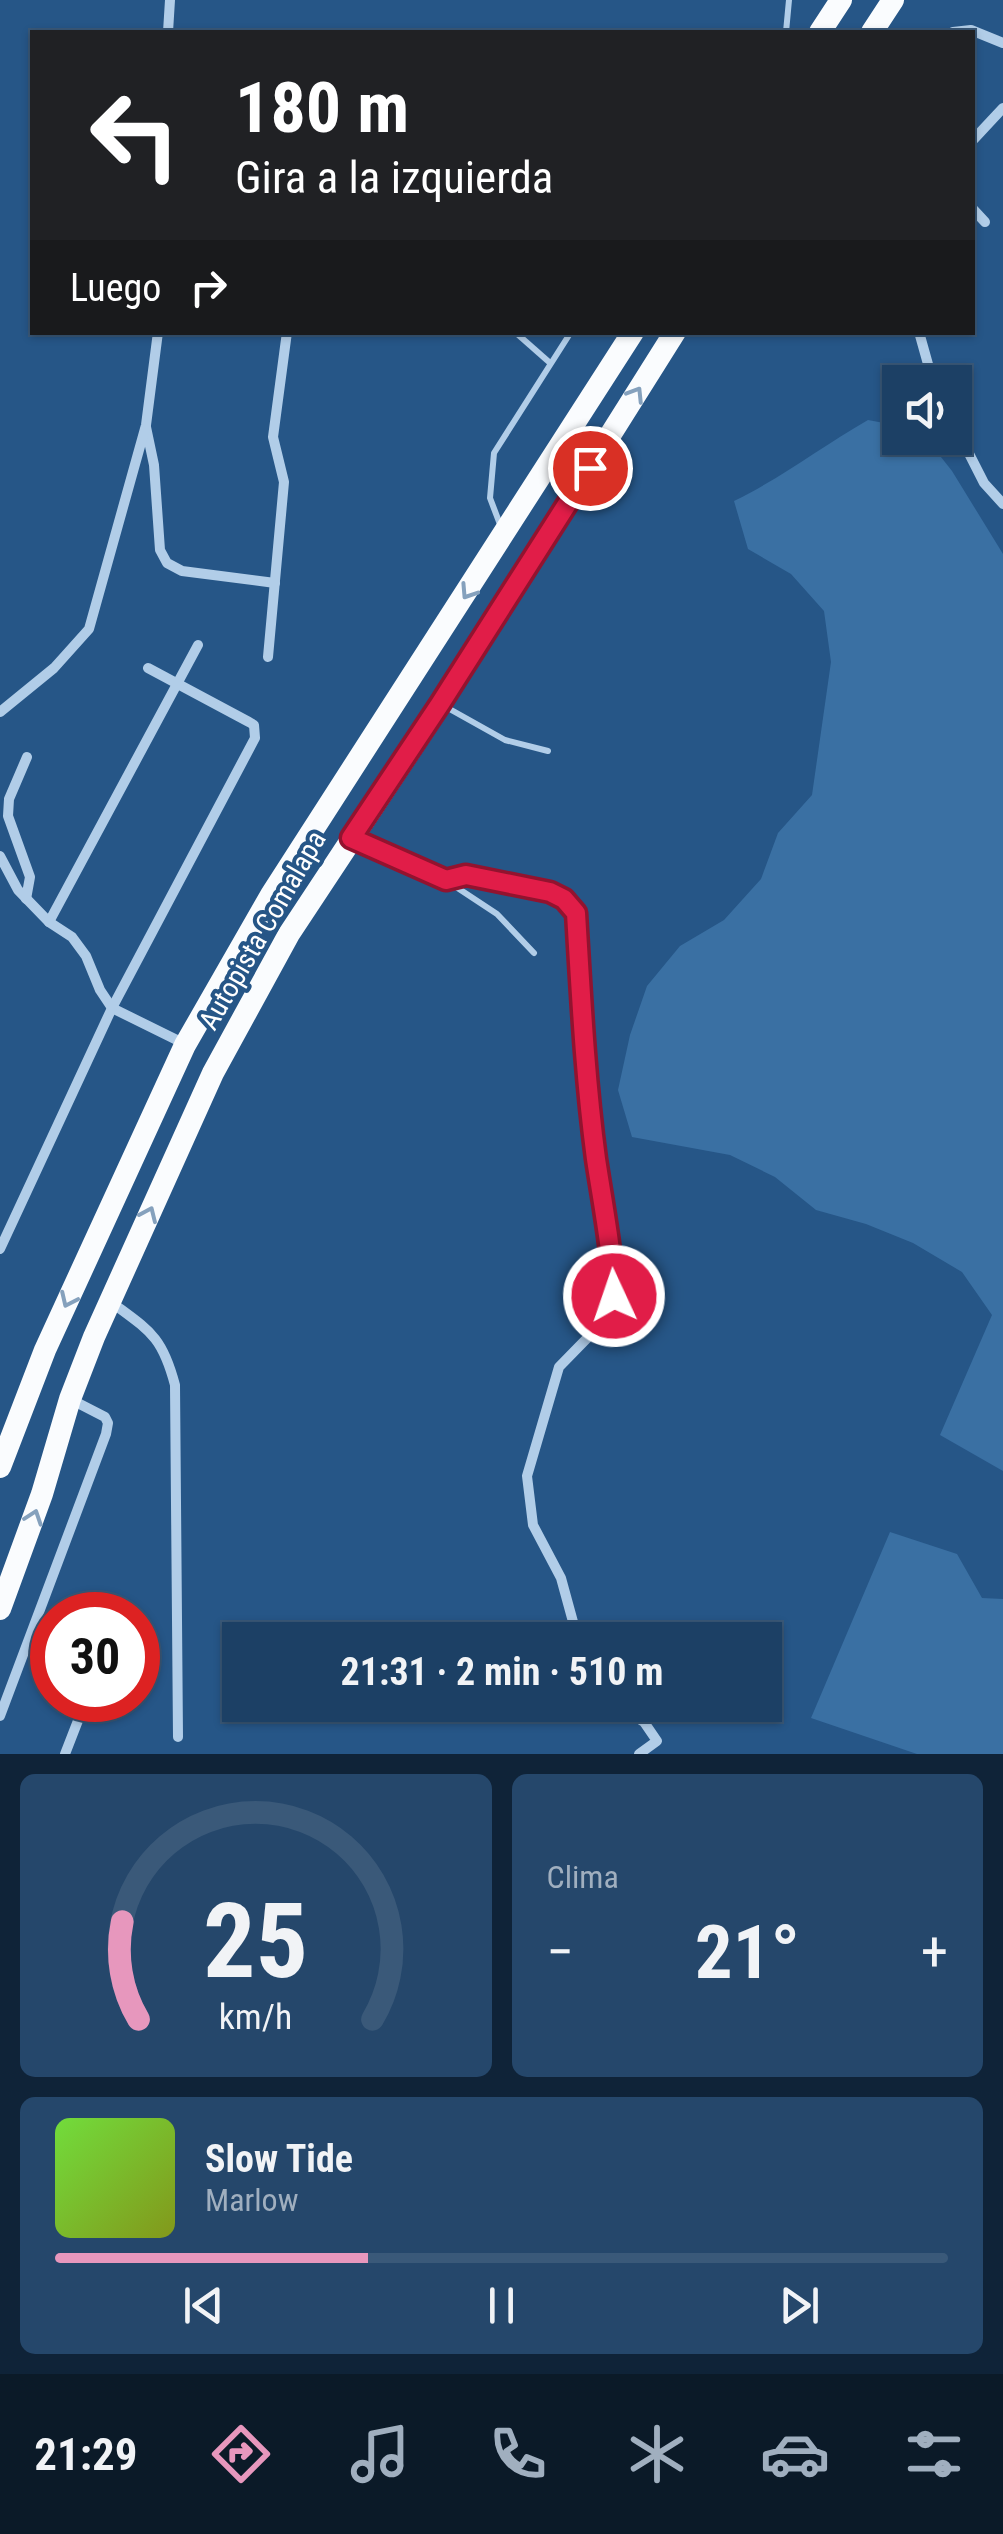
<!DOCTYPE html>
<html lang="es">
<head>
<meta charset="utf-8">
<style>
  body { margin:0; font-family:"Roboto Condensed",sans-serif; background:#25476b; color:#f1f3f6; height:100vh; display:flex; flex-direction:column; font-size:38px; white-space:nowrap }
  * { box-sizing:border-box; margin:0 }
  p { font-size:32px; color:#a0afbf }
  .icon { flex:none; width:55px; height:55px; fill:none; stroke:currentColor; stroke-width:2; stroke-linecap:round; stroke-linejoin:round }
  .map { position:relative; height:1754px; overflow:hidden }
  .details { display:flex; flex-direction:column; gap:20px; padding:20px; background:#0f2338; flex:1 }
  .details>* { flex:none }
  .top-card { position:absolute; left:30px; top:30px; width:945px; height:305px; border-radius:0px; box-shadow:0 2px 8px #0004,0 0 0 2px #3a5979; background:#202124; color:#fff; overflow:hidden }
  .buttons { position:absolute; left:882px; top:365px; display:grid; gap:20px }
  .buttons a { display:grid; place-items:center; width:90px; height:90px; border-radius:0px; background:#1c4065; box-shadow:0 2px 8px #0004,0 0 0 2px #3a5979; font-size:50px }
  .speed { position:absolute; left:30px; top:1592px; display:flex; gap:20px; font-size:50px; font-weight:700; text-align:center }
  .speed>* { display:grid; place-content:center; width:130px; height:130px; border-radius:50%; background:#1c4065; box-shadow:0 2px 8px #0004,0 0 0 2px #3a5979; line-height:1 }
  .speed .limit { border:15px solid #d22; background:#fff; color:#111 }
  .pin { position:absolute; display:grid; place-items:center; width:85px; height:85px; color:#fff; margin:-42px; border:5px solid #fff; border-radius:50%; box-shadow:0 2px 10px #0007 }
  .me { position:absolute; width:110px; margin:-55px; rotate:357deg; stroke-linejoin:round; filter:drop-shadow(0 0 8px #0008) }
  .turn { display:flex; align-items:center; gap:35px; height:210px; padding:0 40px; font-size:45px }
  .turn .icon { width:130px; height:130px; stroke-width:2.5 }
  .turn b { display:block; font-size:70px; line-height:85px }
  .then { display:flex; align-items:center; height:95px; padding:0 40px; background:#0003; gap:20px; font-size:38px }
  .big { font-size:75px; font-weight:700; line-height:1.1 }
  .details .widget { flex:1; display:flex; flex-direction:column; justify-content:center; gap:15px; min-width:0; padding:0 35px; border-radius:15px; background:#25476b }
  .details .dial { align-items:center; gap:0 }
  .dial svg { height:260px; overflow:visible; fill:none; stroke:#3a5979; stroke-width:7; stroke-linecap:round; text-anchor:middle }
  .dial text { fill:#f1f3f6; stroke:none }
  .song { display:flex; align-items:center; gap:30px }
  .cover { width:120px; height:120px; border-radius:15px; background:linear-gradient(135deg,hsl(100 70% 55%),hsl(70 70% 35%)) }
  .played { height:10px; border-radius:5px; background:linear-gradient(90deg,#e797bd 35%,#3a5979 35%) }
  .keys { display:flex; justify-content:space-around; direction:ltr }
  .heat { display:flex; justify-content:space-between; align-items:center; font-size:55px; direction:ltr }
  .details .tiles { flex:1; display:grid; gap:20px; grid-template-columns:1fr 1fr }
  .widget:last-child { grid-column:span 2 }
  .trip { position:absolute; left:222px; top:1622px; width:560px; height:100px; border-radius:0px; background:#1c4065; box-shadow:0 2px 8px #0004,0 0 0 2px #3a5979; font-weight:700; line-height:100px; text-align:center }
  .menu { display:flex; height:160px; justify-content:space-around; align-items:center; background:#0b1a28; color:#a0afbf }
  .menu .icon { width:70px; height:70px }
  .menu .current { color:#e797bd }
  .menu b { font-size:45px; color:#f1f3f6 }
  .map>svg:first-child { display:block }
  .green { fill:#3a70a3 }
  .lines { fill:none; stroke-linecap:round; stroke-linejoin:round }
  .service { stroke:#b1cde8; stroke-width:6 }
  .minor { stroke:#b1cde8; stroke-width:10 }
  .trunk { stroke:#fafcfe; stroke-width:22 }
  .oneway { stroke:#85a1bd }
  .route-casing { stroke:#92132f; stroke-width:25 }
  .route { stroke:#e11d48; stroke-width:18 }
  .labels { text-anchor:middle; stroke-width:8; stroke-linejoin:round; paint-order:stroke }
  .street-label { font-size:28px; fill:#fff; stroke:#265687 }
</style>
</head>
<body>
<div class="map">
<svg width="1003" height="1754" viewBox="0 0 1003 1754">
  <rect width="100%" height="100%" fill="#265687"/>
  <!-- green -->
  <g class="green">
    <path d="M868 420 900 426V438H926L952 471 1003 554V1471L940 1435 992 1315 962 1272 913 1243 866 1224 816 1210 775 1177 730 1155 632 1137 618 1090 630 1035 647 986 680 946 724 920 761 879 778 833 812 795 831 662 824 611 791 574 748 549 734 501C783 477 821 447 868 420Z"/>
    <polygon points="890,1532 957,1554 982,1598 1003,1599 1003,1754 917,1754 811,1718"/>
  </g>
  <g class="lines">
    <!-- service -->
    <g class="service">
      <polyline points="786,32 789,0"/>
      <polyline points="515,332 549,362"/>
      <polyline points="501,527 490,498 494,453 571,332"/>
      <polyline points="446,707 505,740 548,751"/>
      <polyline points="447,881 497,914 534,953"/>
    </g>
    <!-- minor -->
    <g class="minor">
      <polyline points="168,32 170,0"/>
      <polyline points="953,32 971,30 1003,43"/>
      <polyline points="974,139 1003,108"/>
      <polyline points="972,208 985,222"/>
      <polyline points="919,332 933,382"/>
      <polyline points="955,426 984,483 1003,504"/>
      <polyline points="146,427 154,465 160,550 167,563 182,571 275,583"/>
      <polyline points="268,657 284,482 273,437 287,332"/>
      <polyline points="0,712 54,668 89,629 146,425 158,332"/>
      <polyline points="352,838 446,880 466,875 550,892 564,899 576,913 584,1048 596,1159 613,1255 614,1297 600,1325 559,1367 527,1476 533,1525 561,1578 578,1640"/>
      <polyline points="0,856 18,890 49,922 72,937 86,956 100,990 112,1008 185,1044"/>
      <polyline points="26,899 30,877 8,816 9,799 27,757"/>
      <polyline points="49,922 198,645"/>
      <polyline points="0,1249 112,1008 255,738 254,725 249,722 148,668"/>
      <path d="M111 1302C150 1331 162 1336 175 1385L178 1737"/>
      <polyline points="617,1705 644,1722 657,1741 639,1754"/>
      <polyline points="0,1716 106,1434 108,1423 105,1417 70,1399"/>
      <polyline points="65,1754 86,1700"/>
    </g>
    <!-- trunk -->
    <g class="trunk">
      <polyline points="820,32 841,0"/>
      <polyline points="872,32 893,0"/>
      <polyline points="0,1467 45,1350 185,1045 271,895 633,332"/>
      <polyline points="0,1609 42,1494 70,1399 94,1337 213,1073 289,934 441,704 675,332"/>
    </g>
  </g>
  <!-- one-way arrows -->
  <defs><path id="oneway-chevron" d="M-2-3.5L2.5 0L-2 3.5" fill="none" stroke-width="1.6" stroke-linecap="round" stroke-linejoin="round" transform="scale(2.5)"/></defs>
  <g class="oneway">
    <use href="#oneway-chevron" transform="translate(636 394) rotate(-58)"/>
    <use href="#oneway-chevron" transform="translate(468 592) rotate(123)"/>
    <use href="#oneway-chevron" transform="translate(149 1214) rotate(-66)"/>
    <use href="#oneway-chevron" transform="translate(68 1300) rotate(115)"/>
    <use href="#oneway-chevron" transform="translate(34 1517) rotate(-71)"/>
  </g>
  <g class="lines">
    <!-- route casing -->
    <g class="route-casing">
      <path id="route" d="M590 468 440 704 351 838 446 880 466 875 550 892 564 899 576 913C581 995 585 1077 596 1159 603 1205 612 1250 614 1296"/>
    </g>
    <!-- route -->
    <use href="#route" class="route"/>
  </g>
  <g class="labels">
    <!-- street labels -->
    <g class="street-label">
      <text transform="translate(262 930) rotate(-60)" y="10">Autopista Comalapa</text>
    </g>
  </g>
</svg>
<div class="buttons">
<a><svg class="icon" aria-label="sound" viewBox="0 0 24 24"><path d="M4 9h4l5-4v14l-5-4H4zM17 9q2 3 0 6"/></svg></a>
</div>
<div class="speed"><div class="limit">30</div></div>
<div class="pin" style="left:590px;top:468px;background:#d93025"><svg class="icon" aria-label="arrive" viewBox="0 0 24 24"><path d="M6 21V4h12l-3 4 3 4H6"/></svg></div>
<svg class="me" style="left:614px;top:1296px" viewBox="-20 -20 40 40"><circle r="17" fill="#e11d48" stroke="#fff" stroke-width="3"/><path d="M0-11L8 9 0 5-8 9z" fill="#fff"/></svg>
<div class="trip">21:31 · 2 min · 510 m</div>
<div class="top-card">
<div class="turn"><svg class="icon" aria-label="left" viewBox="0 0 24 24"><path d="M17 20v-9H6M10 6l-5 5 5 5"/></svg><div><b>180 m</b>Gira a la izquierda</div></div>
<div class="then">Luego<svg class="icon" aria-label="right" viewBox="0 0 24 24"><path d="M7 20v-9h11M14 6l5 5-5 5"/></svg></div>
</div>
</div>
<section class="details">
<div class="tiles">
<div class="widget dial"><svg viewBox="0 0 100 80">
<path d="M14 69A42 42 0 1 1 86 69"/>
<path d="M14 69A42 42 0 0 1 9 39" stroke="#e797bd"/>
<text x="50" y="56" font-size="32" font-weight="700">25</text>
<text x="50" y="72" font-size="11">km/h</text>
</svg></div>
<div class="widget"><p>Clima</p>
<div class="heat"><a>−</a><b class="big">21°</b><a>+</a></div>
</div>
<div class="widget">
<div class="song"><i class="cover"></i><div><b>Slow Tide</b><p>Marlow</p></div></div>
<div class="played"></div>
<div class="keys"><svg class="icon" aria-label="previous" viewBox="0 0 24 24"><path d="M18 5L8 12l10 7zM5 5v14"/></svg><svg class="icon" aria-label="pause" viewBox="0 0 24 24"><path d="M8 5v14M16 5v14"/></svg><svg class="icon" aria-label="next" viewBox="0 0 24 24"><path d="M6 5l10 7-10 7zM19 5v14"/></svg></div>
</div>
</div>
</section>
<nav class="menu">
<b>21:29</b>
<svg class="icon current" aria-label="directions" viewBox="0 0 24 24"><path d="M12 3l9 9-9 9-9-9zM9 14v-3h6M13 9l2 2-2 2"/></svg>
<svg class="icon" aria-label="music" viewBox="0 0 24 24"><path d="M9 18V5l10-2v13"/><circle cx="6" cy="18" r="3"/><circle cx="16" cy="16" r="3"/></svg>
<svg class="icon" aria-label="phone" viewBox="0 0 24 24"><path d="M5 4h4l2 5-3 2q2 4 5 5l2-3 5 2v4C11 20 4 13 5 4z"/></svg>
<svg class="icon" aria-label="climate" viewBox="0 0 24 24"><path d="M12 3v18M4 7l16 10M4 17L20 7"/></svg>
<svg class="icon" aria-label="car" viewBox="0 0 24 24"><path d="M5 17H2v-5l4-1 3-4h7l3 4 3 1v5h-3M9 17h6M6 11h13"/><circle cx="7" cy="17" r="2"/><circle cx="17" cy="17" r="2"/></svg>
<svg class="icon" aria-label="filters" viewBox="0 0 24 24"><path d="M4 7h16M4 17h16"/><circle cx="9" cy="7" r="2"/><circle cx="15" cy="17" r="2"/></svg>
</nav>
</body>
</html>
